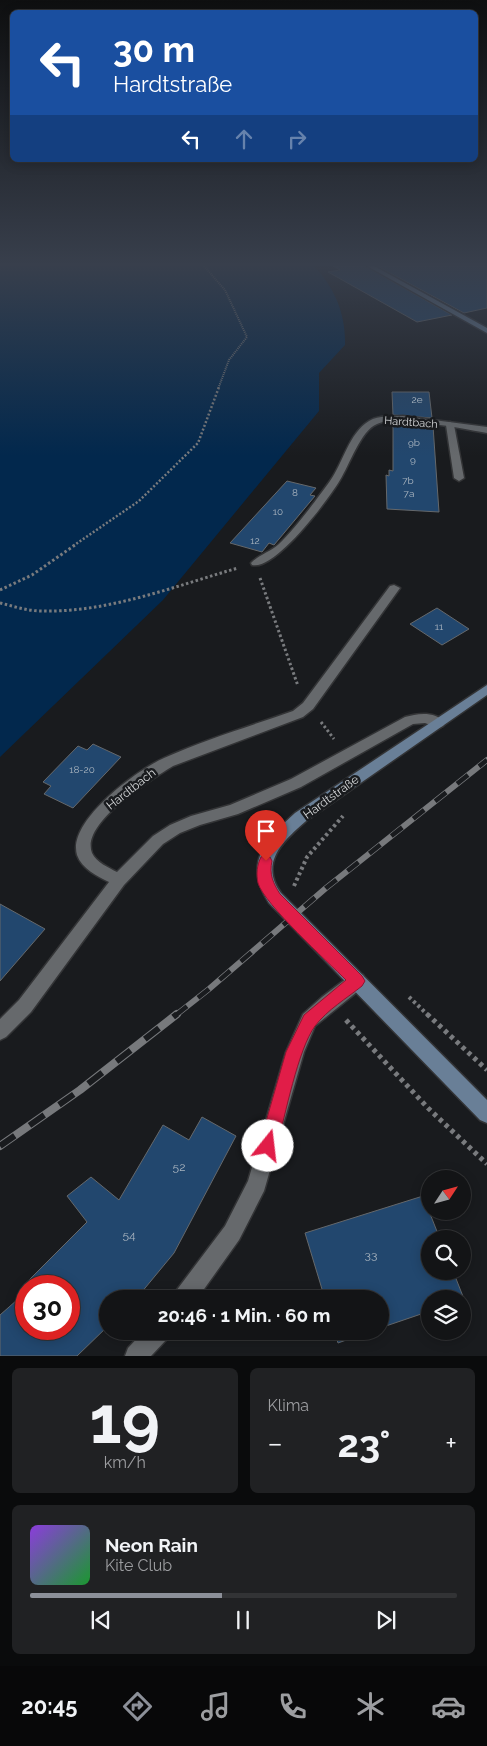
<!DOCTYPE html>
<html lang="de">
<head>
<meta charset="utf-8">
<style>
  body { margin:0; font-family:Raleway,sans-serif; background:#202123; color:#f1f3f6; height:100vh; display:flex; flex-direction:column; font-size:19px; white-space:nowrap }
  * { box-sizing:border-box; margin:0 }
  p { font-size:16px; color:#9d9ea1 }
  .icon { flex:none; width:28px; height:28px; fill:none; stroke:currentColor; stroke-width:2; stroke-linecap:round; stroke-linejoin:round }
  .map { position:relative; height:1356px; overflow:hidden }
  .drawer { display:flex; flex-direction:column; gap:12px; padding:12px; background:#0a0b0c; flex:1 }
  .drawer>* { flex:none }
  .hud { position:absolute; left:10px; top:10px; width:468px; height:152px; border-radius:8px; box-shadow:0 2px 12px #0003,0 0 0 1px #323335; background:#1a4fa0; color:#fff; overflow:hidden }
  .needle { width:32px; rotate:54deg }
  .buttons { position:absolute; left:421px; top:1170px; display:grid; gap:10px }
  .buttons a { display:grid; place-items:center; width:50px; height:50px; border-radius:50%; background:#131416; box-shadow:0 2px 12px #0003,0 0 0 1px #323335; font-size:25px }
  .speed { position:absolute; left:15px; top:1275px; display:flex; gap:10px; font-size:25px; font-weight:700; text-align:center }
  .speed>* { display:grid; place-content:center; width:65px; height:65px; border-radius:50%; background:#131416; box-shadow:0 2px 12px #0003,0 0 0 1px #323335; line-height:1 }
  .speed .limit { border:8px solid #d22; background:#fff; color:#111 }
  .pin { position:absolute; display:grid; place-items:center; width:42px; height:42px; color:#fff; margin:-51px -21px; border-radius:50% 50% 50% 0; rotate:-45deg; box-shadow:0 0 5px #0007 }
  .pin .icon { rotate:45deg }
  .me { position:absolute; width:55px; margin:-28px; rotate:16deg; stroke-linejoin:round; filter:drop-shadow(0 0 4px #0008) }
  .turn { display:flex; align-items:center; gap:18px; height:105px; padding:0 20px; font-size:22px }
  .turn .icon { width:65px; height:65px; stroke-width:2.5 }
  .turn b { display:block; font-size:35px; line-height:42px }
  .lanes { display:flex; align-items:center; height:48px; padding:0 20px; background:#0003; justify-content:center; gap:25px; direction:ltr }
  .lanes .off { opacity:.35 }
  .big { font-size:38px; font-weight:700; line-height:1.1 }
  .drawer .tile { flex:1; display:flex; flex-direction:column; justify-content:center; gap:8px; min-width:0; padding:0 18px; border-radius:8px; background:#202123 }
  .drawer .dial { align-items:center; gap:0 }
  .dial b { font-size:65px; line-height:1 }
  .song { display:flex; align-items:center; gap:15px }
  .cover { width:60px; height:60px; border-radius:8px; background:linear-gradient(135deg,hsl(270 70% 55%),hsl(130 70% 35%)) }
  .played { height:5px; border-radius:2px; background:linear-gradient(90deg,#8c9099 45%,#323335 45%) }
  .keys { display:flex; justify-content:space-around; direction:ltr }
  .heat { display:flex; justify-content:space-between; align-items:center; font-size:28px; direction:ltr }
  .drawer .tiles { flex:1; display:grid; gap:12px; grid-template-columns:1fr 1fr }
  .tile:last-child { grid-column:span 2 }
  .trip { position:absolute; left:99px; top:1290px; width:290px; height:50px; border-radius:25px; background:#131416; box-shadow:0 2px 12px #0003,0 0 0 1px #323335; font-weight:700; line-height:50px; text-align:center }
  .menu { display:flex; height:80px; justify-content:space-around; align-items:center; background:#080809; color:#9d9ea1 }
  .menu .icon { width:35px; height:35px }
  .menu .current { color:#8c9099 }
  .menu b { font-size:22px; color:#f1f3f6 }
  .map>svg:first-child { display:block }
  .green { fill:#02284d }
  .building { fill:#22476e; stroke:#65686b; fill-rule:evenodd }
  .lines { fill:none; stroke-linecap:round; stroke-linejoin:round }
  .service-casing { stroke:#333436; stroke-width:3 }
  .minor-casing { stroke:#333436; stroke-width:3 }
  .secondary-casing { stroke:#333436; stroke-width:3 }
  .path-far4 { stroke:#797b7e; stroke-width:2; stroke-dasharray:1 1; stroke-linecap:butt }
  .path-far3 { stroke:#797b7e; stroke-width:2.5; stroke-dasharray:2 2; stroke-linecap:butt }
  .path-far2 { stroke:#797b7e; stroke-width:3; stroke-dasharray:2.5 2.5; stroke-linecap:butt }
  .path-far1 { stroke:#797b7e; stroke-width:4; stroke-dasharray:3 3; stroke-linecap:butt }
  .path { stroke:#797b7e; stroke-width:5; stroke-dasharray:4 4; stroke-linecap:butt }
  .service { fill:#66696c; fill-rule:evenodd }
  .minor { fill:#66696c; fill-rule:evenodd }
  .secondary { fill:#697f97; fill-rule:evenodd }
  .rail-far1-casing { stroke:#77797c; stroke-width:6 }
  .rail-casing { stroke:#77797c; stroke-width:8 }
  .rail-far1 { stroke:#191b1e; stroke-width:4.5; stroke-dasharray:14; stroke-linecap:butt }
  .rail { stroke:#191b1e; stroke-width:6; stroke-dasharray:18; stroke-linecap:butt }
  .route { fill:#e11d48; stroke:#92132f }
  .labels { text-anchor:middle; stroke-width:5; stroke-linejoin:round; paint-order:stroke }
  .number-label { font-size:10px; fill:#a9b4bf }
  .far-street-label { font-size:11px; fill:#d6d8da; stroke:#191b1e }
  .street-label { font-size:12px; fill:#d6d8da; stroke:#191b1e }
  .near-number-label { font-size:12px; fill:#a9b4bf }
</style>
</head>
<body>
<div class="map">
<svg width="487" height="1356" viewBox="0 0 487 1356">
  <rect width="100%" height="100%" fill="#191b1e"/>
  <!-- green -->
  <path class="green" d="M0 266H314C335 288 346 315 345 345L319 373V411L163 600 0 757Z"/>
  <!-- building -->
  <g class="building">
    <polygon points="333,266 365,266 452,315 417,322 328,272 340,270"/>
    <polygon points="377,266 487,266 487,308 464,313"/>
    <polygon points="392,392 429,392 432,418 393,415"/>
    <polygon points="393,423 433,426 439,512 387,509 386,475 389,476 389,470 393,471"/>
    <polygon points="287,481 316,488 310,495 315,496 274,545 269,543 262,552 230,543"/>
    <polygon points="437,608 469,629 442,645 410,624"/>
    <polygon points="93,744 121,757 73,808 44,794 51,786 43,782 78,746 87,750"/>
    <polygon points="0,904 45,929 0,981"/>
    <path d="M202 1117 236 1136 174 1253 136 1299H108V1326L77 1356H0V1315L26 1292 22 1287 87 1222 67 1196 91 1177 119 1200 163 1125 189 1140ZM26 1286H69V1329H26Z"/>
    <polygon points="423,1196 440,1239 430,1239 430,1271 453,1271 464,1299 430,1299 430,1311 380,1328 380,1299 325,1299 305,1233"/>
    <polygon points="334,1331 371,1331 338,1343"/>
  </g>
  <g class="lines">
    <!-- service casing -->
    <g class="service-casing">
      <g id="service">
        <polygon points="450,422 454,425 464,478 459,481 454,478 446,425"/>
        <path d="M394 585 400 588 313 709 303 717 173 766C152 779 80 823 92 853 96 862 109 868 117 872L153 836 170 825 191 816 230 805 291 779 405 717C418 713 436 711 445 723L443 726 438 728 425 723 413 724 301 787 238 814 200 825 180 833 163 844 124 885 31 1012 6 1037 0 1040V1019L19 1000 109 882C97 876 82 869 77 855 67 821 137 770 164 758 206 739 251 726 293 711L303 703 390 586Z"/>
      </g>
    </g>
    <!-- minor casing -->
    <g class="minor-casing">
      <g id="minor">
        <path d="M403 416 487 427V433C463 429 398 415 377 424 361 430 349 466 340 480 329 499 275 571 252 565L251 563C257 556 270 552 279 544 295 529 317 499 330 481 343 463 349 433 369 421 379 415 392 417 403 416Z"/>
        <polygon points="357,973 363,975 366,981 363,987 315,1026 304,1052 264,1191 239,1240 197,1299 173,1299 176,1291 225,1226 248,1181 286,1052 303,1014 322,997 351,975"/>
        <polygon points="144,1331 170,1331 167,1339 151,1356 125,1356 128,1348"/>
      </g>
    </g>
    <!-- secondary casing -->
    <g class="secondary-casing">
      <g id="secondary">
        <polygon points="367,266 374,266 487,328 487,333"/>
        <path d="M487 685V695L306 821C283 841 259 863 281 893L487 1100V1123L480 1120 269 903C243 863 265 840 295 813Z"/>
      </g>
    </g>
    <!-- path-far4 -->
    <polyline class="path-far4" points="204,266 225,290 247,337 229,360 218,389"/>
    <!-- path-far3 -->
    <polyline class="path-far3" points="73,546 139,501 198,443 219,387"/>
    <!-- path-far2 -->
    <g class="path-far2">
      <polyline points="260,578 298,686"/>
      <polyline points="0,590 32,575 75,545"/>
      <path d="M0 603C13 606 27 611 41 611 108 613 175 586 238 568"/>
      <polyline points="321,722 334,739"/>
    </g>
    <!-- path-far1 -->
    <g class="path-far1">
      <polyline points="294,886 307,857 343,816"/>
      <polyline points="409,997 428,1015"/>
    </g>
    <!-- path -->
    <g class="path">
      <polyline points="427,1014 487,1070"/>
      <polyline points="346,1020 428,1108 487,1164"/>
    </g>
    <!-- service -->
    <use href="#service" class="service"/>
    <!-- minor -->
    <use href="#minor" class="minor"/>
    <!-- secondary -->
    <use href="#secondary" class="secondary"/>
    <!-- rail-far1 casing -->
    <g class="rail-far1-casing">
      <polyline id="rail-far1" points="176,1015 209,989 326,888 487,760"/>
    </g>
    <!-- rail casing -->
    <g class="rail-casing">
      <polyline id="rail" points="0,1146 80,1090 177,1014"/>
    </g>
    <!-- rail-far1 -->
    <use href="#rail-far1" class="rail-far1"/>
    <!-- rail -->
    <use href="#rail" class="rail"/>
  </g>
  <!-- sky -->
  <linearGradient id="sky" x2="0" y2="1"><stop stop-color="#0e0f10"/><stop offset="0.58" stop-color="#383f4c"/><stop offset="1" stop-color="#383f4c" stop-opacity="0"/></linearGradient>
  <rect width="487" height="456" fill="url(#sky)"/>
  <!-- route -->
  <path class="route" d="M266 855 270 857 272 861C269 874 273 883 280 894L362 976 365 981 362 986C347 998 327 1010 315 1026 298 1049 285 1116 277 1146L274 1153 268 1155 262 1153 259 1146 286 1052 304 1015 346 980C328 962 264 904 258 883 256 874 257 865 261 857Z"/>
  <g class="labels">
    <!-- number labels -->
    <g class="number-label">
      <text x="417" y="403">2e</text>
      <text x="414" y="446">9b</text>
      <text x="413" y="463">9</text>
      <text x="408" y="484">7b</text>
      <text x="295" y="496">8</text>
      <text x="409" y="497">7a</text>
      <text x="278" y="515">10</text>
      <text x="255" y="544">12</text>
      <text x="439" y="630">11</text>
      <text x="82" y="773">18-20</text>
    </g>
    <!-- far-street labels -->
    <g class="far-street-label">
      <text transform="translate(411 422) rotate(4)" y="4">Hardtbach</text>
    </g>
    <!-- street labels -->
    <g class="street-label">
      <text transform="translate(131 789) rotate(-38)" y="4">Hardtbach</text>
      <text transform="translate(331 797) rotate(-36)" y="4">Hardtstraße</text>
    </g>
    <!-- near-number labels -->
    <g class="near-number-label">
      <text x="179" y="1171">52</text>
      <text x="129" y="1239">54</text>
      <text x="371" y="1259">33</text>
    </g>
  </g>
</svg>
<div class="buttons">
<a><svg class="needle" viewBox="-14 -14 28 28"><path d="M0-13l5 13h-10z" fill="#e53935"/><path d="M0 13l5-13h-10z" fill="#9d9ea1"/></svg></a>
<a><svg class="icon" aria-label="search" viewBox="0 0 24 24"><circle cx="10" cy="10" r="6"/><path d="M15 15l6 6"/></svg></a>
<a><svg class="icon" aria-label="layers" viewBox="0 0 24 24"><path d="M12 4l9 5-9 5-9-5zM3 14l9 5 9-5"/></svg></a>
</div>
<div class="speed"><div class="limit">30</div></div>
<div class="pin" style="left:266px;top:861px;background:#d93025"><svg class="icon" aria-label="arrive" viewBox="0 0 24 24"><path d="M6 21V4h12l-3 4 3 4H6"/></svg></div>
<svg class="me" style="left:268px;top:1146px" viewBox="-20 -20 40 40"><circle r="19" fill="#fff"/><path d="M0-13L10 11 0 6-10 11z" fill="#e11d48"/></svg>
<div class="trip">20:46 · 1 Min. · 60 m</div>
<div class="hud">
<div class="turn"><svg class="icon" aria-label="left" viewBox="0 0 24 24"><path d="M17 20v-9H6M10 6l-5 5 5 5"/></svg><div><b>30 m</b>Hardtstraße</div></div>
<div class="lanes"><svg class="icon" aria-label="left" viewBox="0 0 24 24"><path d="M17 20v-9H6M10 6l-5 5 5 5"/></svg><svg class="icon off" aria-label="ahead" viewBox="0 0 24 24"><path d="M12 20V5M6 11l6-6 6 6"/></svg><svg class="icon off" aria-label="right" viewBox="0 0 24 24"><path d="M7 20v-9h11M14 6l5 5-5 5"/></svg></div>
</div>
</div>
<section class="drawer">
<div class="tiles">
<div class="tile dial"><b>19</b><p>km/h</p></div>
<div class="tile"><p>Klima</p>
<div class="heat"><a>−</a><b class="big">23°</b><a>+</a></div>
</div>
<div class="tile">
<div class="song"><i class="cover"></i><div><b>Neon Rain</b><p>Kite Club</p></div></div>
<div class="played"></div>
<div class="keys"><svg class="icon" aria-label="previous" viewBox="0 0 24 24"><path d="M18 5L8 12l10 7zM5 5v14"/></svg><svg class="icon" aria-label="pause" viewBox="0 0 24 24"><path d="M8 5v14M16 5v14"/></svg><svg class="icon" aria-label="next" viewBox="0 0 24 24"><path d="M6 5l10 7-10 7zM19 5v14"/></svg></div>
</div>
</div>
</section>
<nav class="menu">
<b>20:45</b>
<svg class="icon current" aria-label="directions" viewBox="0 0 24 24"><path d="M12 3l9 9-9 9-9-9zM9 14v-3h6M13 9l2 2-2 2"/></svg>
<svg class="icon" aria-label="music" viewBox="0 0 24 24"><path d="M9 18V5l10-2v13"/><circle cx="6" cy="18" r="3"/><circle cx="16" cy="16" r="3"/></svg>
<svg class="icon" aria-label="phone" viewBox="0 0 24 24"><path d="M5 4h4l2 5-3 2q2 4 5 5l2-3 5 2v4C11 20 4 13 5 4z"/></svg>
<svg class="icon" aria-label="climate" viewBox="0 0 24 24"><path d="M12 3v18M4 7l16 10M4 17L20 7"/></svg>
<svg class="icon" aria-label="car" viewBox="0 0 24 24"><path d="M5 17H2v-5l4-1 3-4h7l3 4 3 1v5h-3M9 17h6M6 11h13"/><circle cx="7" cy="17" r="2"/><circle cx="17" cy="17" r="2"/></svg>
</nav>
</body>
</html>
